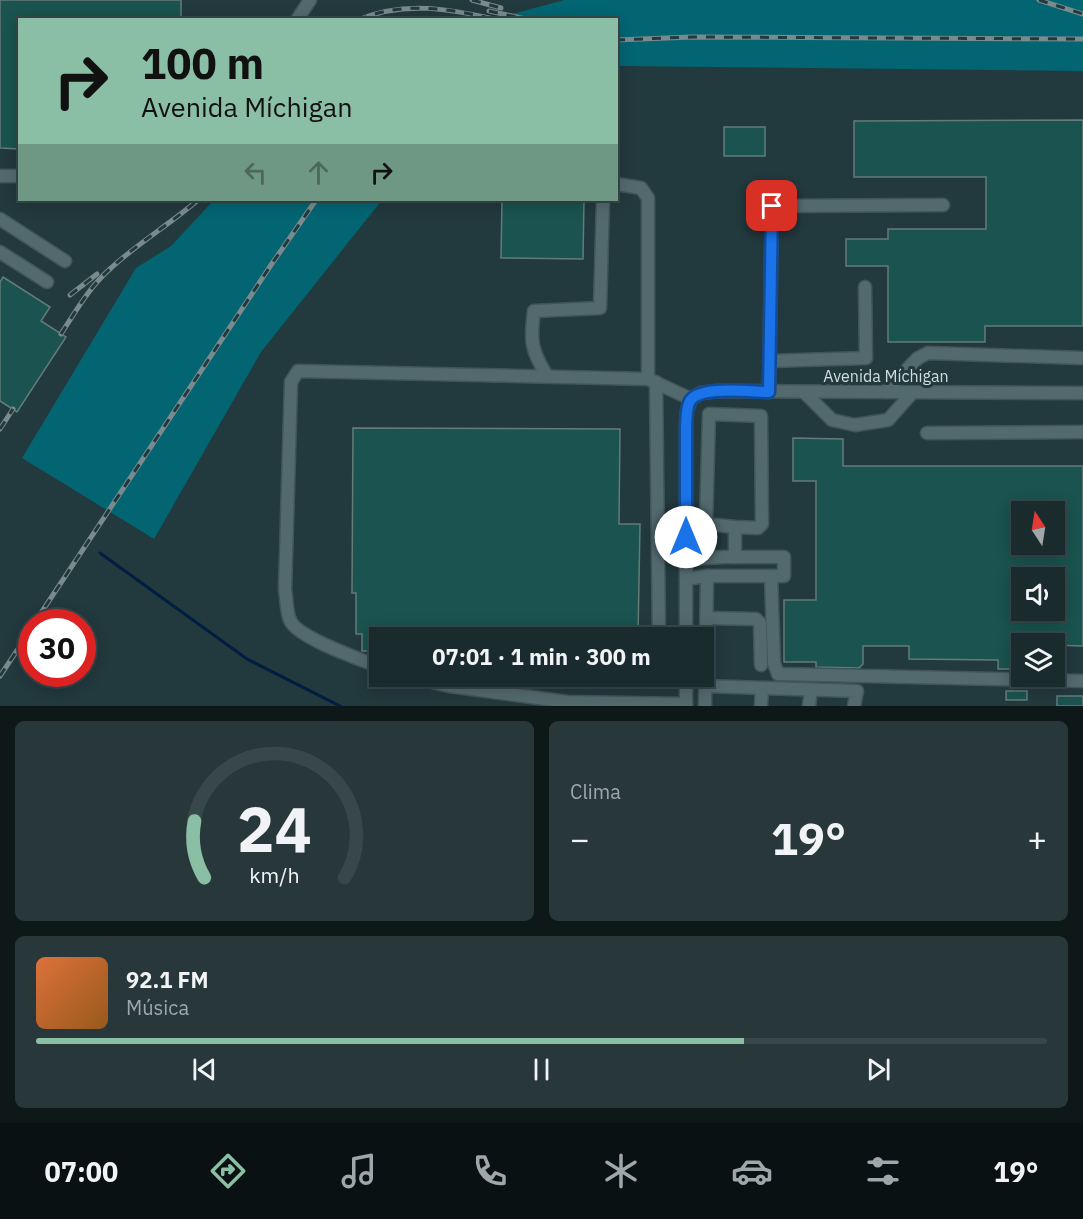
<!DOCTYPE html>
<html lang="es">
<head>
<meta charset="utf-8">
<style>
  body { margin:0; font-family:"IBM Plex Sans",sans-serif; background:#27373a; color:#f1f3f6; height:100vh; display:flex; flex-direction:column; font-size:22px; white-space:nowrap }
  * { box-sizing:border-box; margin:0 }
  p { font-size:20px; color:#9fa7aa }
  .icon { flex:none; width:33px; height:33px; fill:none; stroke:currentColor; stroke-width:2; stroke-linecap:round; stroke-linejoin:round }
  .map { position:relative; height:706px; overflow:hidden }
  .sheet { display:flex; flex-direction:column; gap:15px; padding:15px; background:#0e1819; flex:1 }
  .sheet>* { flex:none }
  .hud { position:absolute; left:18px; top:18px; width:600px; height:183px; border-radius:0px; box-shadow:0 3px 15px #0003,0 0 0 2px #38474a; background:#8abfa5; color:#111; overflow:hidden }
  .needle { width:39px; rotate:348deg }
  .tools { position:absolute; left:1011px; top:501px; display:grid; gap:12px }
  .tools a { display:grid; place-items:center; width:54px; height:54px; border-radius:0px; background:#1a2b2e; box-shadow:0 3px 15px #0003,0 0 0 2px #38474a; font-size:30px }
  .speed { position:absolute; left:18px; top:609px; display:flex; gap:12px; font-size:30px; font-weight:700; text-align:center }
  .speed>* { display:grid; place-content:center; width:78px; height:78px; border-radius:50%; background:#1a2b2e; box-shadow:0 3px 15px #0003,0 0 0 2px #38474a; line-height:1 }
  .speed .limit { border:9px solid #d22; background:#fff; color:#111 }
  .pin { position:absolute; display:grid; place-items:center; width:51px; height:51px; color:#fff; margin:-26px; border-radius:12px; box-shadow:0 3px 9px #0006 }
  .me { position:absolute; width:66px; margin:-33px; rotate:0deg; stroke-linejoin:round; filter:drop-shadow(0 0 4px #0008) }
  .turn { display:flex; align-items:center; gap:21px; height:126px; padding:0 24px; font-size:27px }
  .turn .icon { width:78px; height:78px; stroke-width:2.5 }
  .turn b { display:block; font-size:42px; line-height:51px }
  .lanes { display:flex; align-items:center; height:57px; padding:0 24px; background:#0003; justify-content:center; gap:30px; direction:ltr }
  .lanes .off { opacity:.35 }
  .big { font-size:45px; font-weight:700; line-height:1.1 }
  .sheet .widget { flex:1; display:flex; flex-direction:column; justify-content:center; gap:9px; min-width:0; padding:0 21px; border-radius:9px; background:#27373a }
  .sheet .dial { align-items:center; gap:0 }
  .dial svg { height:156px; overflow:visible; fill:none; stroke:#38474a; stroke-width:7; stroke-linecap:round; text-anchor:middle }
  .dial text { fill:#f1f3f6; stroke:none }
  .song { display:flex; align-items:center; gap:18px }
  .cover { width:72px; height:72px; border-radius:9px; background:linear-gradient(135deg,hsl(20 70% 55%),hsl(30 70% 35%)) }
  .played { height:6px; border-radius:3px; background:linear-gradient(90deg,#8abfa5 70%,#38474a 70%) }
  .keys { display:flex; justify-content:space-around; direction:ltr }
  .heat { display:flex; justify-content:space-between; align-items:center; font-size:33px; direction:ltr }
  .sheet .tiles { flex:1; display:grid; gap:15px; grid-template-columns:1fr 1fr }
  .widget:last-child { grid-column:span 2 }
  .trip { position:absolute; left:369px; top:627px; width:345px; height:60px; border-radius:0px; background:#1a2b2e; box-shadow:0 3px 15px #0003,0 0 0 2px #38474a; font-weight:700; line-height:60px; text-align:center }
  .tab-bar { display:flex; height:96px; justify-content:space-around; align-items:center; background:#0a1112; color:#9fa7aa }
  .tab-bar .icon { width:42px; height:42px }
  .tab-bar .active { color:#8abfa5 }
  .tab-bar b { font-size:27px; color:#f1f3f6 }
  .map>svg:first-child { display:block }
  .green { fill:#036572 }
  .lines { fill:none; stroke-linecap:round; stroke-linejoin:round }
  .stream { stroke:#001e42; stroke-width:3 }
  .building { fill:#1a534f; stroke:#637c79; stroke-width:1.5; fill-rule:evenodd }
  .minor-casing { stroke:#415558; stroke-width:15 }
  .minor { stroke:#52696e; stroke-width:12 }
  .rail-casing { stroke:#798b8e; stroke-width:5 }
  .rail { stroke:#22393d; stroke-width:3; stroke-dasharray:9; stroke-linecap:butt }
  .route-casing { stroke:#114b97; stroke-width:15 }
  .route { stroke:#1a73e8; stroke-width:10 }
  .labels { text-anchor:middle; stroke-width:6; stroke-linejoin:round; paint-order:stroke }
  .street-label { font-size:16px; fill:#d0dddf; stroke:#22393d }
</style>
</head>
<body>
<div class="map">
<svg width="1083" height="706" viewBox="0 0 1083 706">
  <rect width="100%" height="100%" fill="#22393d"/>
  <!-- green -->
  <g class="green">
    <polygon points="564,0 1083,0 1083,71 617,66 616,20 494,19"/>
    <polygon points="214,200 382,200 261,352 154,539 22,458 136,268 171,246"/>
  </g>
  <g class="lines">
    <!-- stream -->
    <polyline class="stream" points="100,553 247,659 340,706"/>
  </g>
  <!-- building -->
  <g class="building">
    <polygon points="0,0 181,0 181,20 20,20 20,149 0,148"/>
    <polygon points="1083,120 1083,326 985,326 985,342 888,342 888,266 846,266 846,239 888,239 888,229 986,229 986,177 854,177 854,121"/>
    <rect x="724" y="127" width="41" height="29"/>
    <polygon points="502,200 584,200 583,259 501,258"/>
    <polygon points="3,277 50,307 41,321 66,337 17,412 0,401 0,282"/>
    <polygon points="353,428 620,429 619,524 640,524 638,636 546,638 546,635 517,635 517,638 457,638 457,635 429,635 429,638 380,638 380,651 362,651 362,634 356,634 356,593 352,593"/>
    <path d="M793 438 843 439V466H1083V646L1022 644V669H998V660L909 659V646H863V664L859 668 816 667V662H784V600H816V481H793ZM1022 512H1054V544H1022ZM1022 578H1054V610H1022Z"/>
    <rect x="559" y="676" width="47" height="8"/>
    <rect x="1006" y="691" width="21" height="9"/>
    <rect x="1057" y="696" width="26" height="10"/>
  </g>
  <g class="lines">
    <!-- minor casing -->
    <g class="minor-casing">
      <g id="minor">
        <polyline points="297,20 310,0"/>
        <polyline points="0,176 20,176"/>
        <polyline points="616,184 641,188 648,198 648,379"/>
        <polyline points="0,219 65,261"/>
        <polyline points="0,252 47,282"/>
        <polyline points="769,361 866,358 865,287"/>
        <path d="M547 376C531 350 530 341 534 311L600 308 603 200"/>
        <polyline points="656,382 659,638"/>
        <polyline points="769,392 772,206 943,205"/>
        <polyline points="804,392 832,420 855,425 888,420 912,393"/>
        <polyline points="885,392 918,358 928,353 1083,358"/>
        <polyline points="691,399 701,393 717,391 1083,393"/>
        <polyline points="927,433 1083,432"/>
        <polyline points="735,557 735,527 758,528 762,524 761,416 709,414 706,524 735,527"/>
        <polyline points="686,559 724,557 784,557 784,576 707,576 686,579"/>
        <polyline points="771,576 774,663 778,674 1083,681"/>
        <polyline points="707,618 756,619 760,623 761,665"/>
        <polyline points="686,638 686,425 687,411 691,399"/>
        <path d="M380 667C360 659 301 639 291 622 286 614 287 599 285 590L291 382 298 371 648 379 691 399"/>
        <polyline points="407,676 449,686 568,702 686,704"/>
        <polyline points="629,676 648,680 650,676"/>
        <polyline points="705,686 857,691 854,706"/>
        <polyline points="686,706 686,676"/>
        <polyline points="705,706 707,576"/>
        <polyline points="761,706 762,688"/>
        <polyline points="809,706 811,690"/>
      </g>
    </g>
    <!-- minor -->
    <use href="#minor" class="minor"/>
    <!-- rail casing -->
    <g class="rail-casing">
      <g id="rail">
        <polyline points="472,0 501,8"/>
        <polyline points="1039,0 1083,14"/>
        <polyline points="489,11 530,20"/>
        <path d="M358 20C405 0 450 9 499 20"/>
        <polyline points="616,40 692,37 1083,39"/>
        <polyline points="70,295 97,274"/>
        <path d="M61 334C76 311 90 286 111 268 138 243 170 224 198 200"/>
        <polyline points="0,429 13,409"/>
        <polyline points="35,622 271,265 316,200"/>
        <polyline points="0,676 32,628"/>
      </g>
    </g>
    <!-- rail -->
    <use href="#rail" class="rail"/>
  </g>
  <g class="lines">
    <!-- route casing -->
    <g class="route-casing">
      <path id="route" d="M686 537V425C687 417 686 408 690 401 699 385 751 392 769 392L772 206"/>
    </g>
    <!-- route -->
    <use href="#route" class="route"/>
  </g>
  <g class="labels">
    <!-- street labels -->
    <g class="street-label">
      <text x="886" y="382">Avenida Míchigan</text>
    </g>
  </g>
</svg>
<div class="tools">
<a><svg class="needle" viewBox="-14 -14 28 28"><path d="M0-13l5 13h-10z" fill="#e53935"/><path d="M0 13l5-13h-10z" fill="#9fa7aa"/></svg></a>
<a><svg class="icon" aria-label="sound" viewBox="0 0 24 24"><path d="M4 9h4l5-4v14l-5-4H4zM17 9q2 3 0 6"/></svg></a>
<a><svg class="icon" aria-label="layers" viewBox="0 0 24 24"><path d="M12 4l9 5-9 5-9-5zM3 14l9 5 9-5"/></svg></a>
</div>
<div class="speed"><div class="limit">30</div></div>
<div class="pin" style="left:772px;top:206px;background:#d93025"><svg class="icon" aria-label="arrive" viewBox="0 0 24 24"><path d="M6 21V4h12l-3 4 3 4H6"/></svg></div>
<svg class="me" style="left:686px;top:537px" viewBox="-20 -20 40 40"><circle r="19" fill="#fff"/><path d="M0-13L10 11 0 6-10 11z" fill="#1a73e8"/></svg>
<div class="trip">07:01 · 1 min · 300 m</div>
<div class="hud">
<div class="turn"><svg class="icon" aria-label="right" viewBox="0 0 24 24"><path d="M7 20v-9h11M14 6l5 5-5 5"/></svg><div><b>100 m</b>Avenida Míchigan</div></div>
<div class="lanes"><svg class="icon off" aria-label="left" viewBox="0 0 24 24"><path d="M17 20v-9H6M10 6l-5 5 5 5"/></svg><svg class="icon off" aria-label="ahead" viewBox="0 0 24 24"><path d="M12 20V5M6 11l6-6 6 6"/></svg><svg class="icon" aria-label="right" viewBox="0 0 24 24"><path d="M7 20v-9h11M14 6l5 5-5 5"/></svg></div>
</div>
</div>
<section class="sheet">
<div class="tiles">
<div class="widget dial"><svg viewBox="0 0 100 80">
<path d="M14 69A42 42 0 1 1 86 69"/>
<path d="M14 69A42 42 0 0 1 9 40" stroke="#8abfa5"/>
<text x="50" y="56" font-size="32" font-weight="700">24</text>
<text x="50" y="72" font-size="11">km/h</text>
</svg></div>
<div class="widget"><p>Clima</p>
<div class="heat"><a>−</a><b class="big">19°</b><a>+</a></div>
</div>
<div class="widget">
<div class="song"><i class="cover"></i><div><b>92.1 FM</b><p>Música</p></div></div>
<div class="played"></div>
<div class="keys"><svg class="icon" aria-label="previous" viewBox="0 0 24 24"><path d="M18 5L8 12l10 7zM5 5v14"/></svg><svg class="icon" aria-label="pause" viewBox="0 0 24 24"><path d="M8 5v14M16 5v14"/></svg><svg class="icon" aria-label="next" viewBox="0 0 24 24"><path d="M6 5l10 7-10 7zM19 5v14"/></svg></div>
</div>
</div>
</section>
<nav class="tab-bar">
<b>07:00</b>
<svg class="icon active" aria-label="directions" viewBox="0 0 24 24"><path d="M12 3l9 9-9 9-9-9zM9 14v-3h6M13 9l2 2-2 2"/></svg>
<svg class="icon" aria-label="music" viewBox="0 0 24 24"><path d="M9 18V5l10-2v13"/><circle cx="6" cy="18" r="3"/><circle cx="16" cy="16" r="3"/></svg>
<svg class="icon" aria-label="phone" viewBox="0 0 24 24"><path d="M5 4h4l2 5-3 2q2 4 5 5l2-3 5 2v4C11 20 4 13 5 4z"/></svg>
<svg class="icon" aria-label="climate" viewBox="0 0 24 24"><path d="M12 3v18M4 7l16 10M4 17L20 7"/></svg>
<svg class="icon" aria-label="car" viewBox="0 0 24 24"><path d="M5 17H2v-5l4-1 3-4h7l3 4 3 1v5h-3M9 17h6M6 11h13"/><circle cx="7" cy="17" r="2"/><circle cx="17" cy="17" r="2"/></svg>
<svg class="icon" aria-label="filters" viewBox="0 0 24 24"><path d="M4 7h16M4 17h16"/><circle cx="9" cy="7" r="2"/><circle cx="15" cy="17" r="2"/></svg>
<b>19°</b>
</nav>
</body>
</html>
